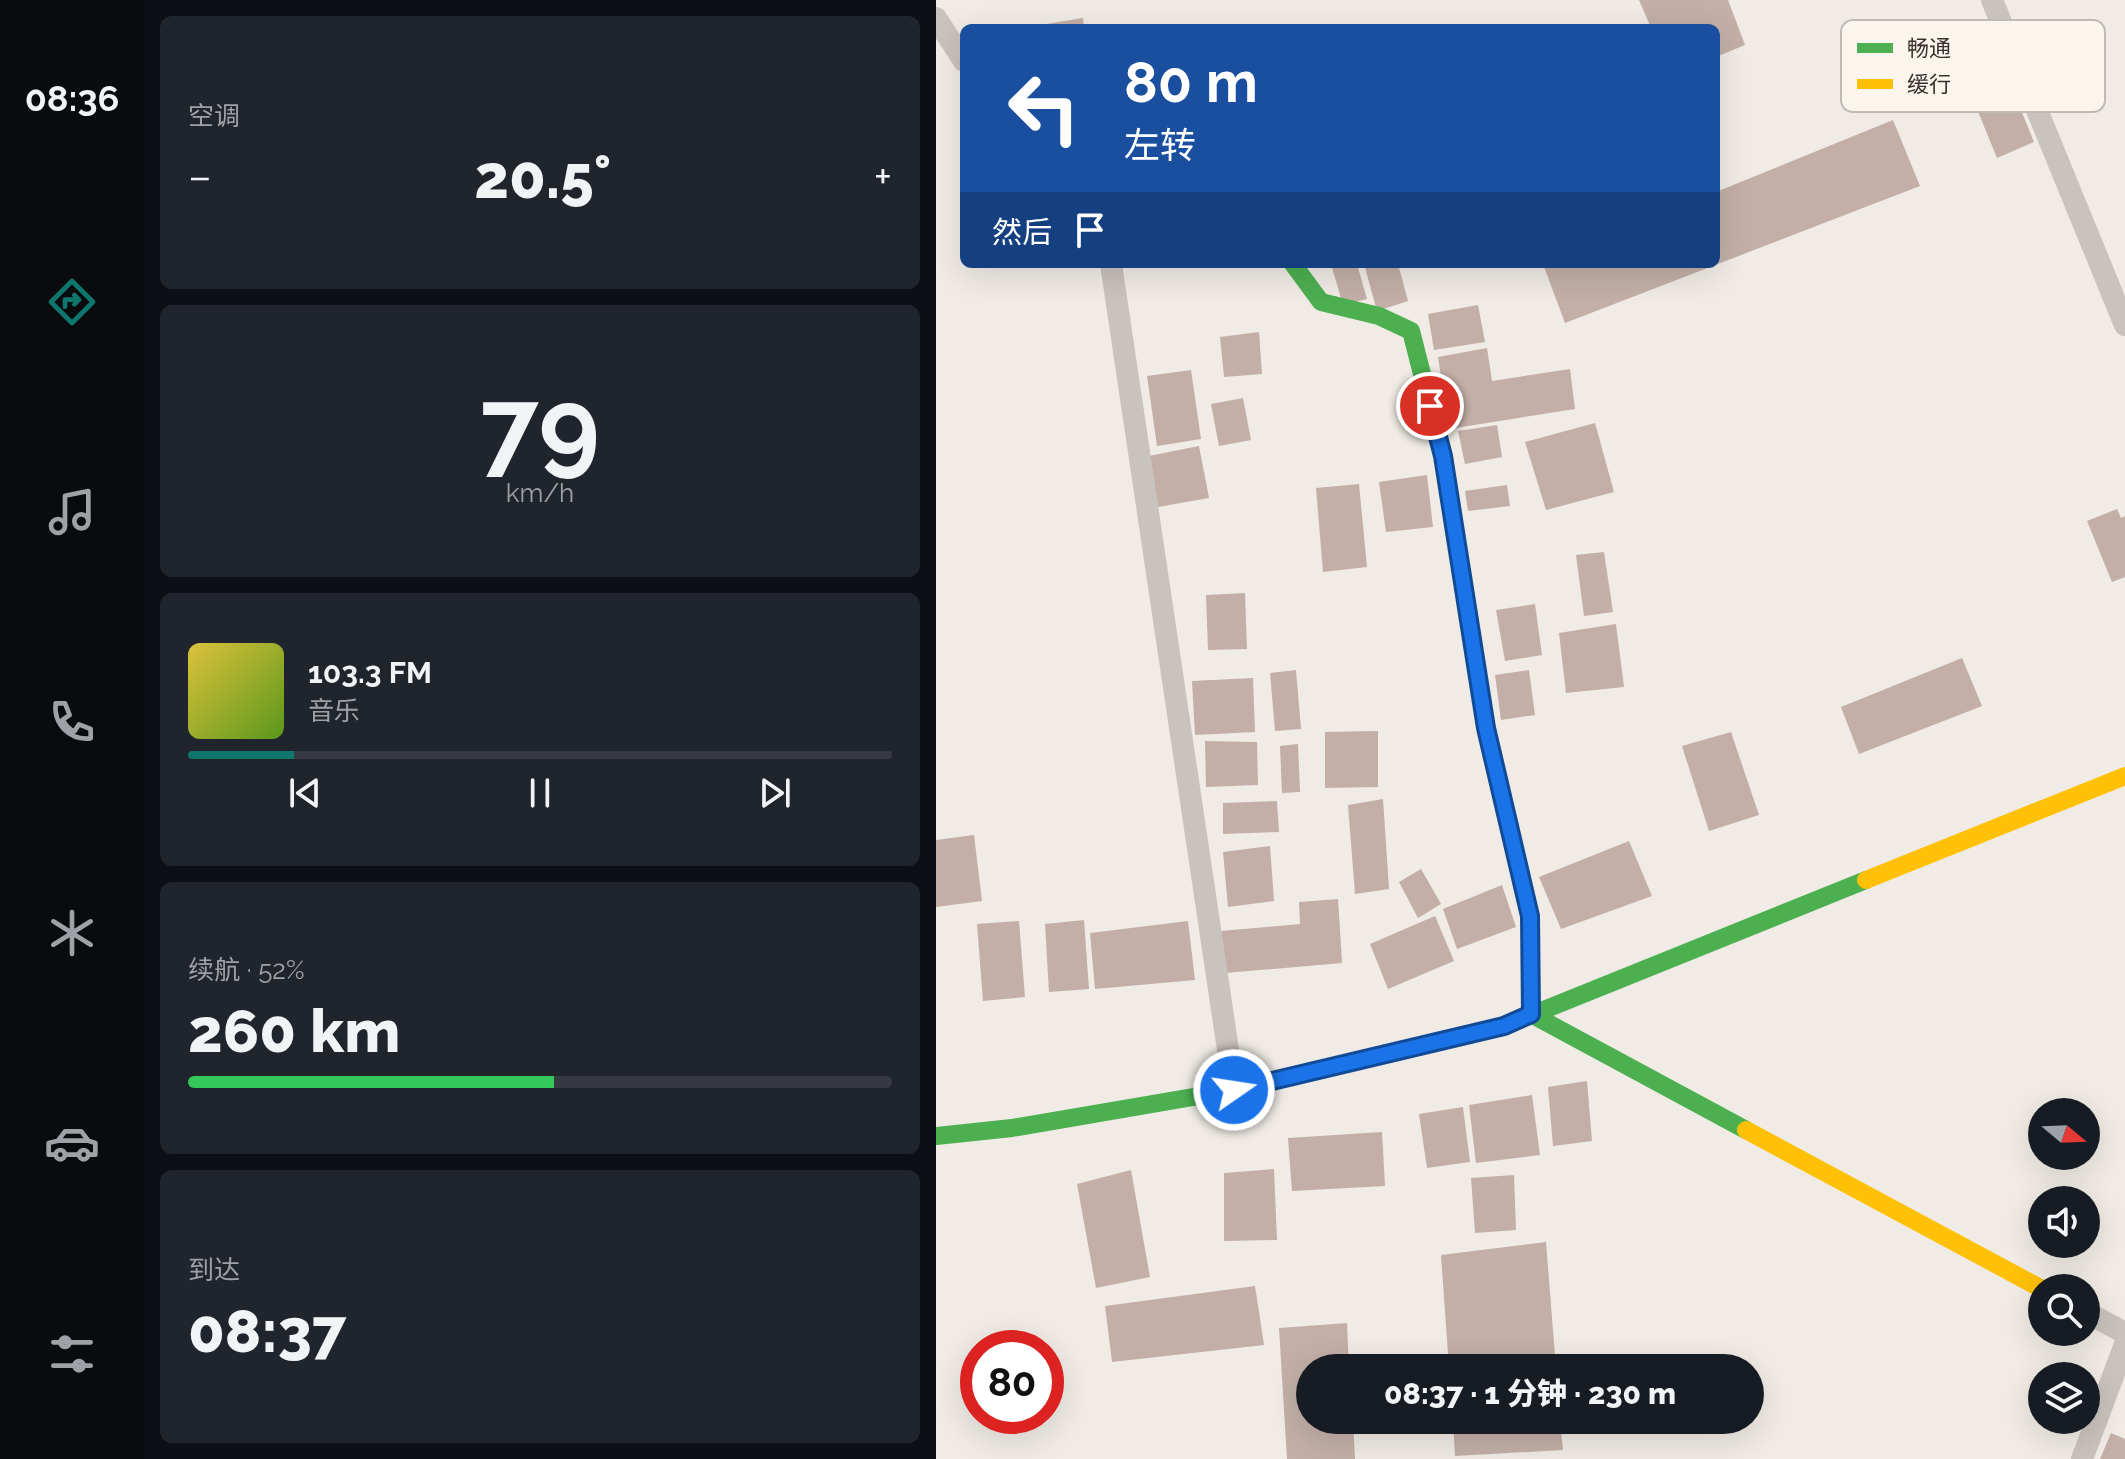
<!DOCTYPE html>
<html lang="zh">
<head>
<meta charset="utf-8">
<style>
  body { margin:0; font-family:Raleway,"Noto Sans SC",sans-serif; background:#20242c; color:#f1f3f6; height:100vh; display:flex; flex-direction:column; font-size:30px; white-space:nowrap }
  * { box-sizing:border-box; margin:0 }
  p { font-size:26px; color:#9ea1a6 }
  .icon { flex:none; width:44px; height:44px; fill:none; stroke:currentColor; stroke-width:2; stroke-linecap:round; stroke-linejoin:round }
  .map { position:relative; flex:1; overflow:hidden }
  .details { display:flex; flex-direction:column; gap:16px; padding:16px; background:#0d0f14; width:792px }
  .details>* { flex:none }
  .banner { position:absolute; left:24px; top:24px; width:760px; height:244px; border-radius:12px; box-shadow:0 8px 32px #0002; background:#1a4fa0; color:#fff; overflow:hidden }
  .needle { width:52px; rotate:109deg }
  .controls { position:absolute; left:1092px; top:1098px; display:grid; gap:16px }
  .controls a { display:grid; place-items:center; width:72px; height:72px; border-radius:50%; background:#171b24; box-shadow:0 8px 32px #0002; font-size:40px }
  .speed { position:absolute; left:24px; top:1330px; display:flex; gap:16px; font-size:40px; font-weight:700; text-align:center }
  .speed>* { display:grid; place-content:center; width:104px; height:104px; border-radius:50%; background:#171b24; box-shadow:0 8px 32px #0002; line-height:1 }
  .speed .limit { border:12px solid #d22; background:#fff; color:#111 }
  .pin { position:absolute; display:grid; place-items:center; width:68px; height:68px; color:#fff; margin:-34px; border:4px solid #fff; border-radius:50%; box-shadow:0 2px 8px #0007 }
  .me { position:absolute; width:88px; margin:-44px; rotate:77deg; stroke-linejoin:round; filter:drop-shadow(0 0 6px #0008) }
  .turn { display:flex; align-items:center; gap:28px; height:168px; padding:0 32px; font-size:36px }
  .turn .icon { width:104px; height:104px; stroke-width:2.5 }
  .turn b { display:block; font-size:56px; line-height:68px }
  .then { display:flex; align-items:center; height:76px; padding:0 32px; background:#0003; gap:16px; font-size:30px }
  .big { font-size:60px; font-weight:800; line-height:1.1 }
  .details .card { flex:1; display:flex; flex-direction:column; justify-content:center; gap:12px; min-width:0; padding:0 28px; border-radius:12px; background:#20242c }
  .details .dial { align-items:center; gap:0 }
  .dial b { font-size:104px; line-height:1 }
  .song { display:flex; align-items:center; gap:24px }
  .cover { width:96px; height:96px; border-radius:12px; background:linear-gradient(135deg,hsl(50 70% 55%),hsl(90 70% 35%)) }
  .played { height:8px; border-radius:4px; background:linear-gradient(90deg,#0f766e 15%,#363941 15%) }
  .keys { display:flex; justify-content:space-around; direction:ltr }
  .heat { display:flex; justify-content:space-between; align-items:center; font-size:44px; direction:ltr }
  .charge { height:12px; border-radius:6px; background:linear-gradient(90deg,#34c759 52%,#363941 0) }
  .trip { position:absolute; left:360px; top:1354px; width:468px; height:80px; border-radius:40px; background:#171b24; box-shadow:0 8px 32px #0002; font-weight:800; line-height:80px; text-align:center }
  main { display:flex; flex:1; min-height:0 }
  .menu { display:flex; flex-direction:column; width:144px; justify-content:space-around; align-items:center; background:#090b0e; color:#9ea1a6 }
  .menu .icon { width:56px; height:56px }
  .menu .current { color:#0f766e }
  .menu b { font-size:36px; color:#f1f3f6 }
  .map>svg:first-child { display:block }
  .building { fill:#c3afa7 }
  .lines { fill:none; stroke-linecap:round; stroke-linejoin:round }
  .street { stroke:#c9c3be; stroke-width:22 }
  .fast { stroke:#4caf50; stroke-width:18 }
  .slow { stroke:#ffc107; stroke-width:18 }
  .route-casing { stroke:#114b97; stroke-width:20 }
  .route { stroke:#1a73e8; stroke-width:14 }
  .key { fill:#fbf5ee; stroke:#c1bab4; stroke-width:2 }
  .key-label { font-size:22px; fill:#3b302b }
</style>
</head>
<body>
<main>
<nav class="menu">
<b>08:36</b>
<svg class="icon current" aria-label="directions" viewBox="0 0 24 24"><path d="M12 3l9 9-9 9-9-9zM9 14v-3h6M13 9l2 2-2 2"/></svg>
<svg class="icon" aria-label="music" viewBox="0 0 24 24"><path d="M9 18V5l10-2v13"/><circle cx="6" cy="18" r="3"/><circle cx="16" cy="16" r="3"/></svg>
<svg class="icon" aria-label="phone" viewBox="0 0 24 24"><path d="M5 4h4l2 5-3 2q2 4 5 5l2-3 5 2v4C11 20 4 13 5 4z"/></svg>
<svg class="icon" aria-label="climate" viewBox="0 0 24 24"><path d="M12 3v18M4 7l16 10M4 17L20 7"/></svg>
<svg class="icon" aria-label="car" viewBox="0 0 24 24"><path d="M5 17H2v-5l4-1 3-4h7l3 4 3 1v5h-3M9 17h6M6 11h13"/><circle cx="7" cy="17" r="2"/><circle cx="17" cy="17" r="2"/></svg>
<svg class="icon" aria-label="filters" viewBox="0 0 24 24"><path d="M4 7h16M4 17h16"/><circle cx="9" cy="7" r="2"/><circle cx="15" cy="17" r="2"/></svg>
</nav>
<section class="details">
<div class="card"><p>空调</p>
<div class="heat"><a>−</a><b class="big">20.5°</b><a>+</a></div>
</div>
<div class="card dial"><b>79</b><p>km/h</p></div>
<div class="card">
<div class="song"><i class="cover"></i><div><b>103.3 FM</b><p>音乐</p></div></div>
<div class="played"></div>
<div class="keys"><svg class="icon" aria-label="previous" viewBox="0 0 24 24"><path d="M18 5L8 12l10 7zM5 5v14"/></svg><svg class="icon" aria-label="pause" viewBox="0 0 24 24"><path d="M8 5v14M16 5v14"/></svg><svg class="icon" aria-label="next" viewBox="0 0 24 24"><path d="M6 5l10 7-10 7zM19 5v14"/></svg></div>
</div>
<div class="card"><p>续航 · 52%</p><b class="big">260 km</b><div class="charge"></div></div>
<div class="card"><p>到达</p><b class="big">08:37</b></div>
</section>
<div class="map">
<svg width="1189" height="1459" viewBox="0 0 1189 1459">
  <rect width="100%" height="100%" fill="#f0ebe5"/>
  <!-- building -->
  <g class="building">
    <polygon points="703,0 792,0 809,45 780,57 780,28 715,28"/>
    <polygon points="147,18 148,28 104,28 104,25"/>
    <polygon points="1050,24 1098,142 1061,158 1012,38"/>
    <polygon points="957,120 984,186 629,323 607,264 780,264 780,192"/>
    <polygon points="395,264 421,264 431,299 407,305"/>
    <polygon points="428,264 462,264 472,301 441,311"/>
    <polygon points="542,305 549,342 498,350 492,314"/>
    <polygon points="323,332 326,374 288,377 284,337"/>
    <polygon points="551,348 556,381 634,369 639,409 513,429 502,357"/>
    <polygon points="255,370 265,439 221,446 211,376"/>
    <polygon points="307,398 315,440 283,446 275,404"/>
    <polygon points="659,423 678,492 610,510 589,442"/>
    <polygon points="561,425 566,457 529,464 522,431"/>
    <polygon points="263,446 273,498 222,507 213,456"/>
    <polygon points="491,475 497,527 450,532 443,482"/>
    <polygon points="423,484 431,567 387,572 380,488"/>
    <polygon points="571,485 574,506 532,511 529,491"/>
    <polygon points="1181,509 1185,518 1189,516 1189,577 1176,582 1151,521"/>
    <polygon points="668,552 677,612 648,616 640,555"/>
    <polygon points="309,593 311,649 272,650 270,595"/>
    <polygon points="599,604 606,655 569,661 560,610"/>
    <polygon points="680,624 688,687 630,693 623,633"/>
    <polygon points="1026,658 1046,706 923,754 905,707"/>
    <polygon points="360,670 365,729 339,731 334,673"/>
    <polygon points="593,670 599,715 565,720 559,675"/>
    <polygon points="317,678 319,732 259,735 256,681"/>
    <polygon points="442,731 442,787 389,788 389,732"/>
    <polygon points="795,732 823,815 773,831 746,746"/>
    <polygon points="269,741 321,742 322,785 270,787"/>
    <polygon points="362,744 364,792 346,793 344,746"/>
    <polygon points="447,799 453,889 419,894 412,805"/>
    <polygon points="341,801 343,832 287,834 287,803"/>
    <polygon points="38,835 46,901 0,907 0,840"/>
    <polygon points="693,841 716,896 625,929 603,877"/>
    <polygon points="334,846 338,901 292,907 287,852"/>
    <polygon points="485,869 505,904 482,918 463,882"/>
    <polygon points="566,885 580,927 521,949 507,909"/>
    <polygon points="402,899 406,963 289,973 285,931 364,924 363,902"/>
    <polygon points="499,916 518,961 452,989 434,944"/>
    <polygon points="148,920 153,989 113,992 109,924"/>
    <polygon points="83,921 89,997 47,1001 41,924"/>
    <polygon points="252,921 259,980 159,989 154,933"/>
    <polygon points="651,1081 656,1141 617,1146 612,1087"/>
    <polygon points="596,1095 604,1155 540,1163 533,1105"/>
    <polygon points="527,1107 534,1162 491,1168 483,1114"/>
    <polygon points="446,1132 449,1186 356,1191 352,1138"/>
    <polygon points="338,1169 341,1240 288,1241 288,1173"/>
    <polygon points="195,1170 214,1277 160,1288 141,1184"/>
    <polygon points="578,1175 580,1230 539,1233 535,1178"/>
    <polygon points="610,1242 620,1368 513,1368 505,1255"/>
    <polygon points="319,1286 328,1345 176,1362 169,1306"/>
    <polygon points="411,1323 413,1368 374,1368 374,1420 417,1420 419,1459 351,1459 343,1328"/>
    <polygon points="517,1420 624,1420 627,1450 519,1456"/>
    <polygon points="1175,1433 1189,1439 1189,1459 1164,1459"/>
  </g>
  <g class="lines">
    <!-- street -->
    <g class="street">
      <polyline points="1056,0 1189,325"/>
      <polyline points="0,18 28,61"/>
      <polyline points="175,264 298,1090"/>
      <polyline points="1150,1312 1189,1333"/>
      <polyline points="1146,1459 1189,1344"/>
    </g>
    <!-- fast -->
    <g class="fast">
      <polyline points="357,264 385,302 443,316 475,331 507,456 550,728 594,916 595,1014 810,1130"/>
      <polyline points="0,1136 76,1128 298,1090 568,1026 930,880"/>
    </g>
    <!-- slow -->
    <g class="slow">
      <polyline points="930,880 1189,776"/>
      <polyline points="810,1130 1106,1289"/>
    </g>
  </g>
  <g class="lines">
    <!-- route casing -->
    <g class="route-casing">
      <polyline id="route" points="298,1090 568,1026 595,1014 594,916 550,728 507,456 494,406"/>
    </g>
    <!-- route -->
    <use href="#route" class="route"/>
  </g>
  <!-- legend -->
  <rect x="905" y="20" width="264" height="92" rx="12" class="key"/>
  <rect x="921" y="43" width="36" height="10" fill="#4caf50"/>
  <rect x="921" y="79" width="36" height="10" fill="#ffc107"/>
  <g class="key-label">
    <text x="971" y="56">畅通</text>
    <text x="971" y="92">缓行</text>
  </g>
</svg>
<div class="controls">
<a><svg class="needle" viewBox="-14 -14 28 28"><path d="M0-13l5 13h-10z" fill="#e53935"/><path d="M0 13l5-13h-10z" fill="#9ea1a6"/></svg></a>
<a><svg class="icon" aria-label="sound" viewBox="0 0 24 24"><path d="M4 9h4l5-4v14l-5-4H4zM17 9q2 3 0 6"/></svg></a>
<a><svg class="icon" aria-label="search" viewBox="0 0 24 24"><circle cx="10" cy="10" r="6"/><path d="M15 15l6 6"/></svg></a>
<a><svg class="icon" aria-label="layers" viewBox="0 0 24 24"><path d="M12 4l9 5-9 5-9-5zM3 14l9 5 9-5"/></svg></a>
</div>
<div class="speed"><div class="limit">80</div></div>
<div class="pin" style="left:494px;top:406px;background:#d93025"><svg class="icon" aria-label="arrive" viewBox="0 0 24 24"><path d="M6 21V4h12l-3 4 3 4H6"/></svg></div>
<svg class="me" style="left:298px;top:1090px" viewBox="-20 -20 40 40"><circle r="17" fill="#1a73e8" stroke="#fff" stroke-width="3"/><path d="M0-11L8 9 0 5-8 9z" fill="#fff"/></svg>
<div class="trip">08:37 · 1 分钟 · 230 m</div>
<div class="banner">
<div class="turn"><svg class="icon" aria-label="left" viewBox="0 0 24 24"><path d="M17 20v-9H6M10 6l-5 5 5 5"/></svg><div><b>80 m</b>左转</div></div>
<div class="then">然后<svg class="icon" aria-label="arrive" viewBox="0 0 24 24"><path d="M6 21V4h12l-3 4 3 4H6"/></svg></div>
</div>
</div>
</main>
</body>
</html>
